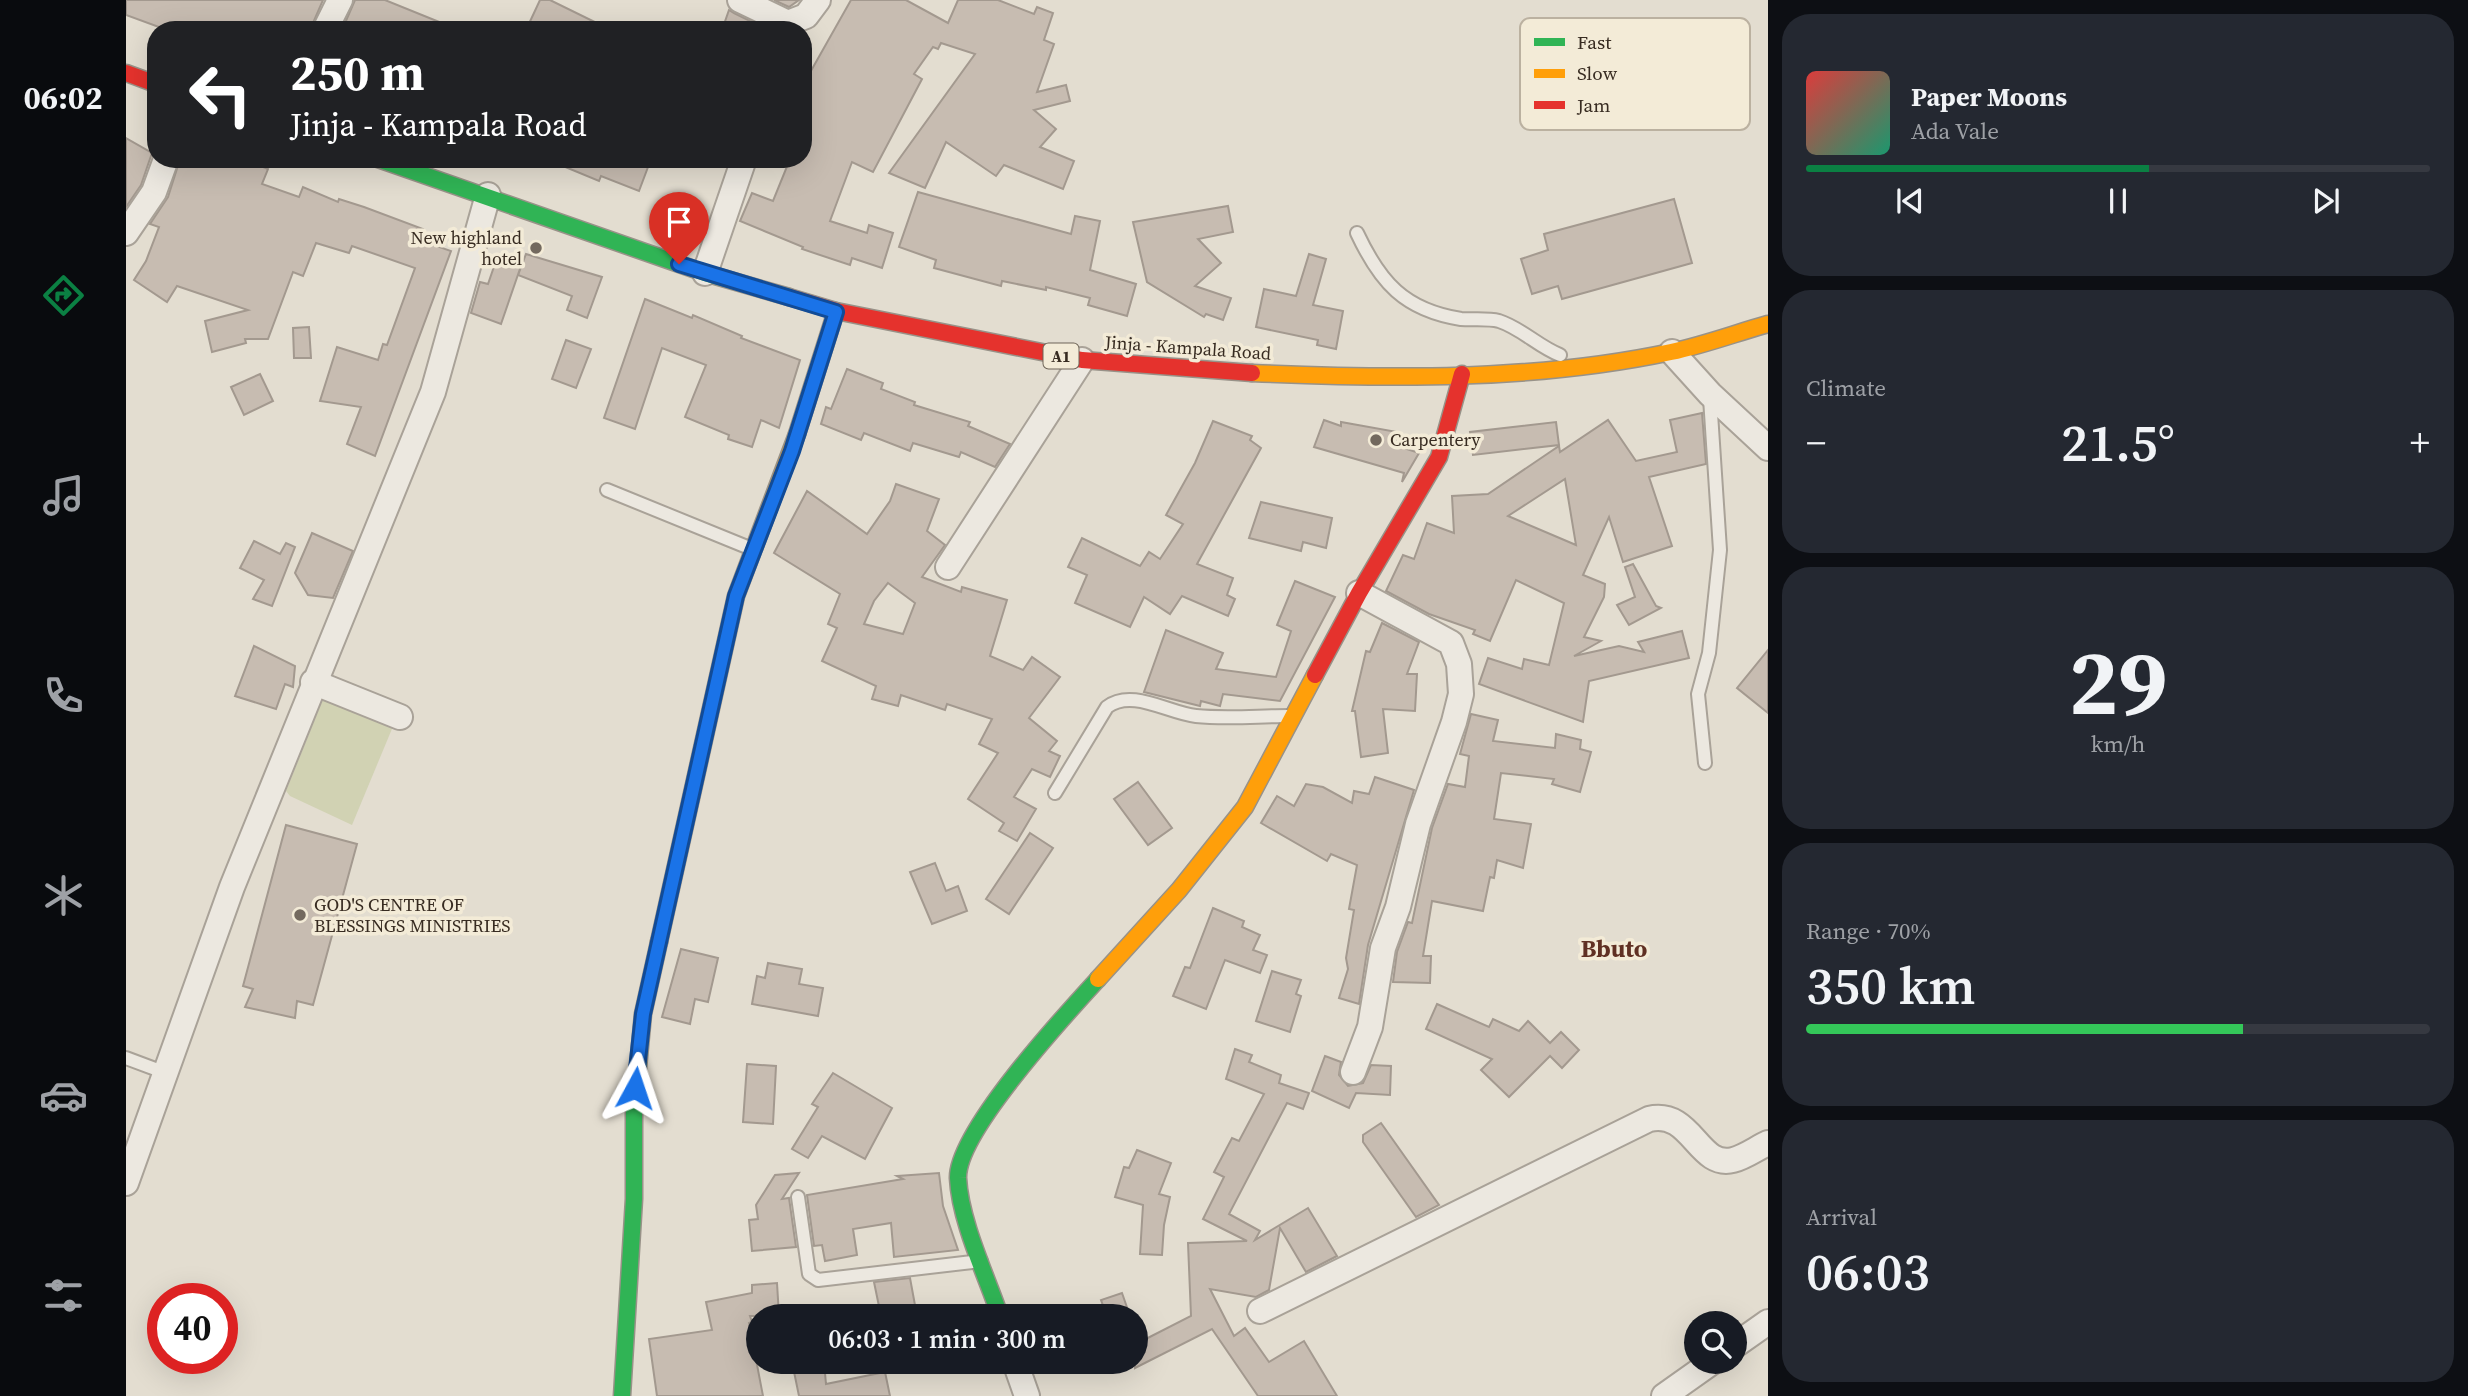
<!DOCTYPE html>
<html lang="en">
<head>
<meta charset="utf-8">
<style>
  body { margin:0; font-family:"Source Serif 4",serif; background:#242831; color:#f1f3f6; height:100vh; display:flex; flex-direction:column; font-size:26px; white-space:nowrap }
  * { box-sizing:border-box; margin:0 }
  p { font-size:23px; color:#9ea1a6 }
  .icon { flex:none; width:38px; height:38px; fill:none; stroke:currentColor; stroke-width:2; stroke-linecap:round; stroke-linejoin:round }
  .map { position:relative; flex:1; overflow:hidden }
  .sheet { display:flex; flex-direction:column; gap:14px; padding:14px; background:#0d0f14; width:700px }
  .sheet>* { flex:none }
  .banner { position:absolute; left:21px; top:21px; width:665px; height:147px; border-radius:28px; box-shadow:0 7px 28px #0002; background:#202124; color:#fff; overflow:hidden }
  .buttons { position:absolute; left:1558px; top:1311px; display:grid; gap:14px }
  .buttons a { display:grid; place-items:center; width:63px; height:63px; border-radius:50%; background:#171b24; box-shadow:0 7px 28px #0002; font-size:35px }
  .speed { position:absolute; left:21px; top:1283px; display:flex; gap:14px; font-size:35px; font-weight:700; text-align:center }
  .speed>* { display:grid; place-content:center; width:91px; height:91px; border-radius:50%; background:#171b24; box-shadow:0 7px 28px #0002; line-height:1 }
  .speed .limit { border:10px solid #d22; background:#fff; color:#111 }
  .pin { position:absolute; display:grid; place-items:center; width:60px; height:60px; color:#fff; margin:-72px -30px; border-radius:50% 50% 50% 0; rotate:-45deg; box-shadow:0 0 7px #0007 }
  .pin .icon { rotate:45deg }
  .me { position:absolute; width:77px; margin:-38px; rotate:5deg; stroke-linejoin:round; filter:drop-shadow(0 0 5px #0008) }
  .turn { display:flex; align-items:center; gap:24px; height:147px; padding:0 28px; font-size:32px }
  .turn .icon { width:91px; height:91px; stroke-width:2.5 }
  .turn b { display:block; font-size:49px; line-height:60px }
  .big { font-size:52px; font-weight:600; line-height:1.1 }
  .sheet .card { flex:1; display:flex; flex-direction:column; justify-content:center; gap:10px; min-width:0; padding:0 24px; border-radius:28px; background:#242831 }
  .sheet .dial { align-items:center; gap:0 }
  .dial b { font-size:91px; line-height:1 }
  .song { display:flex; align-items:center; gap:21px }
  .cover { width:84px; height:84px; border-radius:10px; background:linear-gradient(135deg,hsl(0 70% 55%),hsl(160 70% 35%)) }
  .played { height:7px; border-radius:4px; background:linear-gradient(90deg,#0b8043 55%,#363941 55%) }
  .keys { display:flex; justify-content:space-around; direction:ltr }
  .heat { display:flex; justify-content:space-between; align-items:center; font-size:38px; direction:ltr }
  .charge { height:10px; border-radius:5px; background:linear-gradient(90deg,#34c759 70%,#363941 0) }
  .trip { position:absolute; left:620px; top:1304px; width:402px; height:70px; border-radius:35px; background:#171b24; box-shadow:0 7px 28px #0002; font-weight:600; line-height:70px; text-align:center }
  main { display:flex; flex:1; min-height:0 }
  .tabs { display:flex; flex-direction:column; width:126px; justify-content:space-around; align-items:center; background:#090b0e; color:#9ea1a6 }
  .tabs .icon { width:49px; height:49px }
  .tabs .current { color:#0b8043 }
  .tabs b { font-size:32px; color:#f1f3f6 }
  .map>svg:first-child { display:block }
  .green { fill:#d1d2b3 }
  .building { fill:#c7bcb1; stroke:#a3998f; stroke-width:2; fill-rule:evenodd }
  .lines { fill:none; stroke-linecap:round; stroke-linejoin:round }
  .lane-casing { stroke:#a9a298; stroke-width:16 }
  .street-casing { stroke:#a9a298; stroke-width:28 }
  .fast-casing { stroke:#989288; stroke-width:19 }
  .slow-casing { stroke:#989288; stroke-width:19 }
  .jam-casing { stroke:#989288; stroke-width:19 }
  .lane { stroke:#ece8e0; stroke-width:12 }
  .street { stroke:#ece8e0; stroke-width:24 }
  .fast { stroke:#30b455; stroke-width:16 }
  .slow { stroke:#ff9f0a; stroke-width:16 }
  .jam { stroke:#e5322d; stroke-width:16 }
  .route-casing { stroke:#114b97; stroke-width:18 }
  .route { stroke:#1a73e8; stroke-width:12 }
  .poi-dot { fill:#73695e; stroke:#f3ebd7; stroke-width:2.5 }
  .labels { text-anchor:middle; stroke-width:7; stroke-linejoin:round; paint-order:stroke }
  .shield { fill:#f3ebd7; stroke:#6f6558; stroke-width:2 }
  .shield-label { font-size:16px; font-weight:bold; fill:#372b21 }
  .poi-label { font-size:18px; fill:#372b21; stroke:#f3ebd7; text-anchor:start }
  .street-label { font-size:18px; fill:#372b21; stroke:#f3ebd7 }
  .district-label { font-size:24px; font-weight:bold; fill:#603023; stroke:#f3ebd7 }
  .key { fill:#f3ebd7; stroke:#bbb1a0; stroke-width:2 }
  .key-label { font-size:19px; fill:#372b21 }
</style>
</head>
<body>
<main>
<nav class="tabs">
<b>06:02</b>
<svg class="icon current" aria-label="directions" viewBox="0 0 24 24"><path d="M12 3l9 9-9 9-9-9zM9 14v-3h6M13 9l2 2-2 2"/></svg>
<svg class="icon" aria-label="music" viewBox="0 0 24 24"><path d="M9 18V5l10-2v13"/><circle cx="6" cy="18" r="3"/><circle cx="16" cy="16" r="3"/></svg>
<svg class="icon" aria-label="phone" viewBox="0 0 24 24"><path d="M5 4h4l2 5-3 2q2 4 5 5l2-3 5 2v4C11 20 4 13 5 4z"/></svg>
<svg class="icon" aria-label="climate" viewBox="0 0 24 24"><path d="M12 3v18M4 7l16 10M4 17L20 7"/></svg>
<svg class="icon" aria-label="car" viewBox="0 0 24 24"><path d="M5 17H2v-5l4-1 3-4h7l3 4 3 1v5h-3M9 17h6M6 11h13"/><circle cx="7" cy="17" r="2"/><circle cx="17" cy="17" r="2"/></svg>
<svg class="icon" aria-label="filters" viewBox="0 0 24 24"><path d="M4 7h16M4 17h16"/><circle cx="9" cy="7" r="2"/><circle cx="15" cy="17" r="2"/></svg>
</nav>
<div class="map">
<svg width="1642" height="1396" viewBox="0 0 1642 1396">
  <rect width="100%" height="100%" fill="#e3ddd0"/>
  <!-- green -->
  <polygon class="green" points="199,694 268,724 226,825 164,796 160,791"/>
  <!-- building -->
  <g class="building">
    <polygon points="0,0 197,0 184,30 41,30 0,15"/>
    <polygon points="229,0 259,0 333,30 216,30"/>
    <polygon points="414,0 424,0 485,30 400,30"/>
    <polygon points="648,0 673,0 663,7"/>
    <polygon points="725,0 780,0 822,23 832,0 872,0 908,14 911,7 927,13 918,40 928,44 911,92 940,85 944,101 908,110 930,129 914,147 948,161 937,189 878,165 870,176 820,142 799,188 763,173 849,54 815,43 812,49 807,47 788,74 796,79 747,172 726,162 704,221 741,233 743,225 767,233 756,268 726,258 724,265 676,249 677,247 614,221 626,193 647,201 664,159 677,159 677,85"/>
    <polygon points="603,10 608,13 642,30 596,30"/>
    <polygon points="0,138 26,153 15,185 0,207"/>
    <polygon points="54,159 93,159 106,165 108,159 118,159 142,169 136,184 173,197 177,187 212,202 213,199 238,207 297,229 293,240 325,251 249,456 221,444 235,407 194,401 211,347 252,360 257,344 261,345 289,268 226,246 223,253 190,243 177,276 167,272 142,339 119,339 120,343 86,352 79,321 122,310 51,286 41,302 8,280 20,261 33,227 24,224 42,197"/>
    <polygon points="420,159 525,159 513,191 475,176 473,181"/>
    <polygon points="792,192 945,234 949,216 974,221 964,270 1010,284 1001,316 962,305 964,298 920,287 920,290 876,281 875,286 808,268 810,260 773,247"/>
    <polygon points="1548,199 1566,263 1436,299 1432,286 1406,294 1395,259 1422,250 1418,234"/>
    <polygon points="1102,206 1107,232 1072,239 1095,263 1069,286 1105,298 1097,320 1080,314 1078,317 1021,282 1007,222"/>
    <polygon points="400,254 476,277 461,318 441,310 446,296 392,275"/>
    <polygon points="1183,254 1200,259 1187,305 1217,311 1210,349 1191,345 1192,340 1130,327 1138,289 1170,296"/>
    <polygon points="372,255 396,263 375,324 345,313 354,282 362,284"/>
    <polygon points="519,299 566,318 567,315 616,336 615,338 674,360 653,428 635,420 626,447 602,439 603,435 559,417 580,365 536,348 509,429 478,418"/>
    <polygon points="183,327 185,358 168,358 167,328"/>
    <polygon points="440,340 465,349 450,388 426,379"/>
    <polygon points="721,369 757,383 755,389 789,402 788,405 844,422 842,426 884,444 869,467 835,452 833,457 787,443 784,451 738,433 735,440 695,424 700,407 705,409"/>
    <polygon points="134,374 147,401 118,415 105,387"/>
    <path d="M1576 413 1580 464 1523 477 1546 546 1497 562 1483 517 1457 575 1479 584 1478 597 1458 637 1475 641 1448 656 1493 646 1518 652 1512 642 1556 631 1563 658 1463 681 1457 722 1353 684 1362 658 1396 669 1398 659 1423 665 1438 603 1390 580 1364 641 1347 634 1349 630 1303 614 1260 591 1277 555 1288 559 1301 523 1328 533 1326 496 1362 494 1433 446 1434 452 1482 420 1510 461 1551 452 1544 420ZM1439 479 1450 545 1382 516Z"/>
    <polygon points="1198,420 1215,426 1215,422 1271,432 1269,445 1293,453 1276,482 1278,473 1188,447"/>
    <polygon points="1087,421 1126,436 1124,440 1135,448 1071,564 1107,578 1101,595 1109,599 1102,616 1056,596 1044,614 1018,597 1004,627 949,603 961,575 942,567 956,538 1014,566 1023,552 1034,559 1057,524 1040,515 1069,463"/>
    <polygon points="1430,422 1433,445 1347,455 1344,432"/>
    <path d="M770 484 813 499 801 531 819 545 796 577 835 592 836 587 881 600 864 656 897 670 906 657 934 677 903 718 931 741 923 751 934 756 924 777 906 769 888 797 910 809 891 841 873 831 878 823 842 799 872 753 853 744 866 719 821 704 819 710 775 695 772 706 746 699 750 686 696 661 711 628 702 624 714 594 648 553 681 491 741 534 764 501ZM762 583 789 603 777 634 738 624 748 601Z"/>
    <polygon points="1135,502 1206,518 1200,548 1177,542 1175,551 1123,538"/>
    <polygon points="186,533 227,551 207,598 182,595 169,573"/>
    <polygon points="128,541 154,554 160,543 169,547 146,606 127,599 138,580 114,568"/>
    <polygon points="1507,564 1530,606 1535,608 1503,625 1491,605 1509,597 1499,567"/>
    <polygon points="1169,581 1209,597 1154,701 1097,694 1094,706 1075,701 1074,706 1018,692 1040,630 1097,653 1090,669 1150,677 1165,631 1151,625"/>
    <polygon points="1256,623 1293,642 1281,674 1291,674 1289,711 1257,709 1262,753 1235,757 1229,711 1226,711 1240,651 1244,652"/>
    <polygon points="128,646 169,666 167,687 159,684 150,709 109,696"/>
    <polygon points="1642,650 1642,713 1611,688"/>
    <polygon points="1345,714 1372,720 1367,741 1429,748 1430,734 1455,740 1454,749 1465,752 1454,792 1426,784 1428,779 1375,773 1368,819 1405,824 1397,868 1371,860 1368,878 1364,877 1357,911 1306,901 1297,956 1305,956 1304,983 1267,982 1271,952 1282,922 1286,923 1306,828 1322,784 1339,787 1343,756 1334,754"/>
    <polygon points="1249,777 1288,790 1242,945 1233,1004 1213,998 1222,969 1220,958 1228,910 1223,909 1231,865 1205,854 1201,861 1135,823 1151,796 1168,806 1180,784 1197,787 1226,803 1228,791 1243,794"/>
    <polygon points="1012,782 1046,828 1022,845 988,799"/>
    <polygon points="160,825 231,844 187,1005 171,1001 169,1018 119,1007 127,989 117,986"/>
    <polygon points="904,833 927,848 883,914 860,899"/>
    <polygon points="809,863 820,891 832,886 841,911 806,924 784,872"/>
    <polygon points="1087,908 1118,921 1116,927 1134,935 1127,950 1141,955 1134,973 1099,960 1080,1009 1047,996 1059,967 1064,968"/>
    <polygon points="555,949 592,958 582,1002 569,999 564,1024 536,1017"/>
    <polygon points="642,963 676,969 673,984 697,988 692,1016 626,1004 631,976 639,978"/>
    <polygon points="1146,971 1175,980 1170,994 1175,996 1164,1032 1130,1021"/>
    <polygon points="1311,1004 1363,1027 1367,1019 1393,1031 1402,1021 1424,1043 1435,1032 1453,1050 1436,1068 1424,1056 1383,1097 1355,1070 1366,1059 1300,1029"/>
    <polygon points="1109,1049 1126,1055 1123,1062 1155,1075 1153,1083 1183,1093 1177,1109 1161,1103 1103,1214 1134,1231 1129,1240 1182,1208 1211,1256 1180,1272 1154,1228 1143,1290 1130,1297 1084,1289 1108,1336 1119,1328 1143,1362 1178,1341 1211,1396 1132,1396 1086,1329 1009,1368 1010,1344 1065,1316 1062,1243 1121,1241 1077,1219 1098,1177 1088,1172 1106,1138 1113,1141 1138,1094 1100,1079"/>
    <polygon points="1199,1056 1215,1062 1213,1075 1222,1086 1237,1083 1245,1065 1265,1066 1264,1095 1230,1093 1223,1108 1186,1091"/>
    <polygon points="621,1064 650,1066 647,1124 617,1122"/>
    <polygon points="707,1073 766,1108 739,1159 696,1136 682,1158 666,1149 692,1107 686,1104"/>
    <polygon points="1255,1123 1313,1205 1290,1217 1237,1142 1237,1135"/>
    <polygon points="1011,1150 1045,1163 1033,1194 1044,1197 1038,1225 1036,1255 1014,1254 1017,1205 989,1197 998,1167 1003,1168"/>
    <polygon points="673,1173 656,1199 663,1198 670,1247 626,1251 623,1220 632,1219 630,1205 649,1175"/>
    <polygon points="813,1173 817,1206 832,1250 768,1257 765,1223 727,1229 731,1255 699,1261 696,1245 688,1246 681,1195 777,1179 771,1176"/>
    <polygon points="784,1278 791,1316 755,1316 748,1282"/>
    <polygon points="651,1283 653,1316 624,1316 626,1322 623,1323 637,1396 531,1396 523,1339 586,1330 580,1302 626,1293 626,1285"/>
    <polygon points="996,1293 1004,1316 981,1316 975,1300"/>
    <polygon points="666,1362 698,1362 700,1384 759,1372 764,1396 673,1396"/>
  </g>
  <g class="lines">
    <!-- lane casing -->
    <g class="lane-casing">
      <g id="lane">
        <path d="M1231 233C1254 282 1278 310 1335 319 1347 320 1361 318 1373 321 1395 328 1413 347 1434 355"/>
        <polyline points="481,490 626,549"/>
        <polyline points="1579,763 1572,694 1583,653 1594,550 1584,398"/>
        <path d="M929 793 981 707C1006 688 1042 713 1070 716 1100 719 1132 716 1163 716"/>
        <polyline points="0,1058 40,1073"/>
        <polyline points="672,1197 683,1274 692,1280 855,1261"/>
      </g>
    </g>
    <!-- street casing -->
    <g class="street-casing">
      <g id="street">
        <polyline points="614,0 662,23 660,30"/>
        <polyline points="662,23 680,16 692,0"/>
        <polyline points="199,30 214,0"/>
        <polyline points="0,233 28,192 40,159"/>
        <polyline points="579,273 618,159"/>
        <polyline points="1546,352 1584,394 1642,448"/>
        <polyline points="822,567 956,360"/>
        <polyline points="187,682 274,717"/>
        <polyline points="1227,1072 1244,1027 1257,948 1272,907 1292,824 1328,722 1335,694 1333,664 1325,643 1233,593"/>
        <polyline points="0,1183 106,887 307,392 362,195"/>
        <path d="M1134 1311 1523 1119C1566 1109 1572 1169 1607 1160 1619 1157 1631 1148 1642 1143"/>
        <polyline points="1608,1346 1642,1322"/>
        <polyline points="889,1362 901,1396"/>
        <polyline points="1538,1396 1586,1362"/>
      </g>
    </g>
    <!-- fast casing -->
    <g class="fast-casing">
      <g id="fast">
        <polyline points="252,159 579,273 663,297"/>
        <polyline points="671,434 710,311"/>
        <path d="M874 1316C860 1275 834 1221 832 1178 831 1132 939 1015 972 979"/>
        <polyline points="496,1396 508,1199 508,1110 517,1014 533,942"/>
      </g>
    </g>
    <!-- slow casing -->
    <g class="slow-casing">
      <g id="slow">
        <path d="M1126 373C1263 379 1409 381 1545 352 1578 345 1610 333 1642 324"/>
        <polyline points="533,942 610,596 671,434"/>
        <polyline points="972,979 1053,890 1119,807 1189,675"/>
      </g>
    </g>
    <!-- jam casing -->
    <g class="jam-casing">
      <g id="jam">
        <polyline points="0,73 30,84"/>
        <polyline points="663,297 710,311 956,360 1126,373"/>
        <polyline points="1189,675 1233,593 1313,457 1336,374"/>
      </g>
    </g>
    <!-- lane -->
    <use href="#lane" class="lane"/>
    <!-- street -->
    <use href="#street" class="street"/>
    <!-- fast -->
    <use href="#fast" class="fast"/>
    <!-- slow -->
    <use href="#slow" class="slow"/>
    <!-- jam -->
    <use href="#jam" class="jam"/>
  </g>
  <g class="lines">
    <!-- route casing -->
    <g class="route-casing">
      <polyline id="route" points="509,1088 517,1014 610,596 666,451 710,312 553,264"/>
    </g>
    <!-- route -->
    <use href="#route" class="route"/>
  </g>
  <!-- markers -->
  <g class="poi-dot">
    <circle cx="410" cy="248" r="7"/>
    <circle cx="1250" cy="440" r="7"/>
    <circle cx="174" cy="915" r="7"/>
  </g>
  <g class="labels">
    <!-- shield labels -->
    <rect class="shield" x="917.5" y="343.5" width="35" height="25" rx="5"/>
    <g class="shield-label">
      <text x="935" y="362">A1</text>
    </g>
    <!-- poi labels -->
    <g class="poi-label">
      <text x="396" y="244" text-anchor="end">New highland<tspan x="396" dy="21">hotel</tspan></text>
      <text x="1264" y="446">Carpentery</text>
      <text x="188" y="911">GOD'S CENTRE OF<tspan x="188" dy="21">BLESSINGS MINISTRIES</tspan></text>
    </g>
    <!-- street labels -->
    <g class="street-label">
      <text transform="translate(1062 348) rotate(4)" y="6">Jinja - Kampala Road</text>
    </g>
    <!-- district labels -->
    <g class="district-label">
      <text x="1488" y="957">Bbuto</text>
    </g>
  </g>
  <!-- legend -->
  <rect x="1394" y="18" width="230" height="112" rx="10" class="key"/>
  <rect x="1408" y="38" width="31" height="8" fill="#30b455"/>
  <rect x="1408" y="69" width="31" height="9" fill="#ff9f0a"/>
  <rect x="1408" y="101" width="31" height="8" fill="#e5322d"/>
  <g class="key-label">
    <text x="1451" y="49">Fast</text>
    <text x="1451" y="80">Slow</text>
    <text x="1451" y="112">Jam</text>
  </g>
</svg>
<div class="buttons">
<a><svg class="icon" aria-label="search" viewBox="0 0 24 24"><circle cx="10" cy="10" r="6"/><path d="M15 15l6 6"/></svg></a>
</div>
<div class="speed"><div class="limit">40</div></div>
<div class="pin" style="left:553px;top:264px;background:#d93025"><svg class="icon" aria-label="arrive" viewBox="0 0 24 24"><path d="M6 21V4h12l-3 4 3 4H6"/></svg></div>
<svg class="me" style="left:509px;top:1088px" viewBox="-20 -20 40 40"><path d="M0-17L14 15 0 8-14 15z" fill="#1a73e8" stroke="#fff" stroke-width="4"/></svg>
<div class="trip">06:03 · 1 min · 300 m</div>
<div class="banner">
<div class="turn"><svg class="icon" aria-label="left" viewBox="0 0 24 24"><path d="M17 20v-9H6M10 6l-5 5 5 5"/></svg><div><b>250 m</b>Jinja - Kampala Road</div></div>
</div>
</div>
<section class="sheet">
<div class="card">
<div class="song"><i class="cover"></i><div><b>Paper Moons</b><p>Ada Vale</p></div></div>
<div class="played"></div>
<div class="keys"><svg class="icon" aria-label="previous" viewBox="0 0 24 24"><path d="M18 5L8 12l10 7zM5 5v14"/></svg><svg class="icon" aria-label="pause" viewBox="0 0 24 24"><path d="M8 5v14M16 5v14"/></svg><svg class="icon" aria-label="next" viewBox="0 0 24 24"><path d="M6 5l10 7-10 7zM19 5v14"/></svg></div>
</div>
<div class="card"><p>Climate</p>
<div class="heat"><a>−</a><b class="big">21.5°</b><a>+</a></div>
</div>
<div class="card dial"><b>29</b><p>km/h</p></div>
<div class="card"><p>Range · 70%</p><b class="big">350 km</b><div class="charge"></div></div>
<div class="card"><p>Arrival</p><b class="big">06:03</b></div>
</section>
</main>
</body>
</html>
